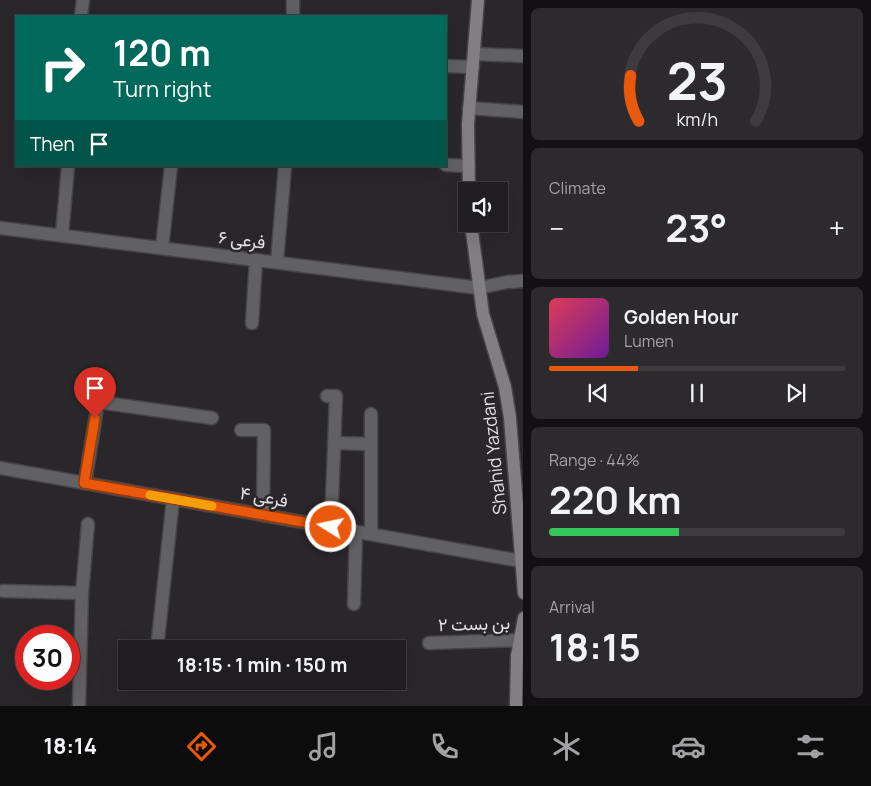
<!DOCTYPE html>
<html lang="en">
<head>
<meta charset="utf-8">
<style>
  body { margin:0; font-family:Manrope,Vazirmatn,sans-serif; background:#2d2a2d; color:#f1f3f6; height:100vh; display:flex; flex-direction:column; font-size:19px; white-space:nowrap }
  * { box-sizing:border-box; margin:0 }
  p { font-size:16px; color:#a2a2a5 }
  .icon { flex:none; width:28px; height:28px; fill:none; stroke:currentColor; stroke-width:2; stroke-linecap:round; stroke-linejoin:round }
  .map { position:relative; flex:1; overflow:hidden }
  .drawer { display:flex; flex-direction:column; gap:8px; padding:8px; background:#121012; width:348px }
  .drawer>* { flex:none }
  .banner { position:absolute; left:15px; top:15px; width:432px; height:152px; border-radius:0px; box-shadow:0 5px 20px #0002,0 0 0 1px #3d3b3e; background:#00695c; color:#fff; overflow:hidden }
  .fabs { position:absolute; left:458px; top:182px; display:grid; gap:10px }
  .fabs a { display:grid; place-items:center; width:50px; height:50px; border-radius:0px; background:#201d20; box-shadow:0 5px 20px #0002,0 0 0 1px #3d3b3e; font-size:25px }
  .speed { position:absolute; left:15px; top:625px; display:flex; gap:10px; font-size:25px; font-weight:700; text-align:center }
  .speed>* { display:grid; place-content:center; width:65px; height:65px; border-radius:50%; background:#201d20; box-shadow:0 5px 20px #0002,0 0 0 1px #3d3b3e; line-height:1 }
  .speed .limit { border:8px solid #d22; background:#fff; color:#111 }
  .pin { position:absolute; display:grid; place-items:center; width:42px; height:42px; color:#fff; margin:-51px -21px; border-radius:50% 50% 50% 0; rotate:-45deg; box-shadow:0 0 5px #0007 }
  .pin .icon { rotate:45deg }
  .me { position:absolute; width:55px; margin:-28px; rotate:280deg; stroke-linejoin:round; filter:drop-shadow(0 0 4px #0008) }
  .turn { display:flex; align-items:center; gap:18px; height:105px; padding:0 15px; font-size:22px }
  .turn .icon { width:65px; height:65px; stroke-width:2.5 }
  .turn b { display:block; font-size:35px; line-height:42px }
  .then { display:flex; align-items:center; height:48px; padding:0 15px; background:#0003; gap:10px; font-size:19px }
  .big { font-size:38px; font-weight:700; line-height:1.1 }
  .drawer .card { flex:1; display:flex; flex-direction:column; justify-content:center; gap:8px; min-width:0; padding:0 18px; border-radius:8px; background:#2d2a2d }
  .drawer .dial { align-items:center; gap:0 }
  .dial svg { height:130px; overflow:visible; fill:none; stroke:#3d3b3e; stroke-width:7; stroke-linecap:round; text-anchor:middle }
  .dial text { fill:#f1f3f6; stroke:none }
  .song { display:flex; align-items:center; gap:15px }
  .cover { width:60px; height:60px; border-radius:8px; background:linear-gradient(135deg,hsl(350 70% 55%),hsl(280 70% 35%)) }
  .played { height:5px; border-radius:2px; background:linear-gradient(90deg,#ea580c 30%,#3d3b3e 30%) }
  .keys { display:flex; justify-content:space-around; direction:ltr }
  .heat { display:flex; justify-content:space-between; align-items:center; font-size:28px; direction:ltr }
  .charge { height:8px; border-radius:4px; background:linear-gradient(90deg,#34c759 44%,#3d3b3e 0) }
  .trip { position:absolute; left:118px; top:640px; width:288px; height:50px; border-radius:0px; background:#201d20; box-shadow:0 5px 20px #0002,0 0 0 1px #3d3b3e; font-weight:700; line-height:50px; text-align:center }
  .menu { display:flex; height:80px; justify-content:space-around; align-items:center; background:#0d0c0d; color:#a2a2a5 }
  .menu .icon { width:35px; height:35px }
  .menu .selected { color:#ea580c }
  .menu b { font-size:22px; color:#f1f3f6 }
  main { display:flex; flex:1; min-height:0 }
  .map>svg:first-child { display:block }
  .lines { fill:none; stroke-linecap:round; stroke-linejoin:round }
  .street-casing { stroke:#474448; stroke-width:15 }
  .secondary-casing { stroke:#474448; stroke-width:15 }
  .street { stroke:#616062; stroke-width:12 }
  .secondary { stroke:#817f82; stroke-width:12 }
  .route-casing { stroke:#983908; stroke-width:12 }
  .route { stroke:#ea580c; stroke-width:9 }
  .slow { stroke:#f59e0b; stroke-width:9 }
  .labels { text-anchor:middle; stroke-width:5; stroke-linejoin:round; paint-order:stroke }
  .street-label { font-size:18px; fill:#e1dfe2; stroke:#2a272b }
</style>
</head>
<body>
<main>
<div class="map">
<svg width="524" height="706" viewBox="0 0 524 706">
  <rect width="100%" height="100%" fill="#2a272b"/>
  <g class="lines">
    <!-- street casing -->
    <g class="street-casing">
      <g id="street">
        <polyline points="81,16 83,0"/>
        <polyline points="293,16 293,0"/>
        <polyline points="474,54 524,56"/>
        <polyline points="446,66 473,67"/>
        <polyline points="469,108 524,112"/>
        <polyline points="446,165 469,166"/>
        <polyline points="0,228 479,288 507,282 524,281"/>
        <polyline points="62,235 68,166"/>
        <polyline points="162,248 171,166"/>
        <polyline points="277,262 285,166"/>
        <polyline points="252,323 256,260"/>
        <polyline points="327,396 336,396 331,527"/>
        <polyline points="241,430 264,430 263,515"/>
        <polyline points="334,443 371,444"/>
        <polyline points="0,468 521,561"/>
        <polyline points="85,483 98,402 212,418"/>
        <polyline points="371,534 371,414"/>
        <polyline points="3,591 82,593"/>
        <polyline points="354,604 356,532"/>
        <polyline points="429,643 520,640"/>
        <polyline points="157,649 173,499"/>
        <polyline points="79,706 82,593 88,524"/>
      </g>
    </g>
    <!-- secondary casing -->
    <g class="secondary-casing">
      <g id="secondary">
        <polyline points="469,191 468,124 478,0"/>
        <polyline points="471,224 483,314 505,387 510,418 524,593"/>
        <polyline points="516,706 517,656 524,618"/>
      </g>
    </g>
    <!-- street -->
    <use href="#street" class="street"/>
    <!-- secondary -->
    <use href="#secondary" class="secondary"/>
  </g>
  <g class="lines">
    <!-- route casing -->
    <g class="route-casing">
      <polyline id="route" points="95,418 84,483 331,527"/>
    </g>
    <!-- route -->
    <use href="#route" class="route"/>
    <!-- slow -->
    <polyline class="slow" points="150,495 212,506"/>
  </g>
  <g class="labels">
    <!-- street labels -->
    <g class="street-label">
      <text transform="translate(242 240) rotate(7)" y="6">فرعی ۶</text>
      <text transform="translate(494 453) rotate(-96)" y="6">Shahid Yazdani</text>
      <text transform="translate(264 497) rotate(10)" y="6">فرعی ۴</text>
      <text transform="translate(474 624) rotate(-2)" y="6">بن بست ۲</text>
    </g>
  </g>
</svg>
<div class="fabs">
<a><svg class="icon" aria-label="sound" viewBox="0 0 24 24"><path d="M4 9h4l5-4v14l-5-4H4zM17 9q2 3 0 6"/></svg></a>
</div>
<div class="speed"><div class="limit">30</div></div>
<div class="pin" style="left:95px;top:418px;background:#d93025"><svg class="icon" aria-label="arrive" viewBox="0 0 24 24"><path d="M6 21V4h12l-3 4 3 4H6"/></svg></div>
<svg class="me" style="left:331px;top:527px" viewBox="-20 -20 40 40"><circle r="17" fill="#ea580c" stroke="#fff" stroke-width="3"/><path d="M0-11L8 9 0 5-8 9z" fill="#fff"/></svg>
<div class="trip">18:15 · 1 min · 150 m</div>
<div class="banner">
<div class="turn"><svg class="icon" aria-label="right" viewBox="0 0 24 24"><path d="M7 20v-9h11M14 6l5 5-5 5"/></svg><div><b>120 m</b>Turn right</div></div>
<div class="then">Then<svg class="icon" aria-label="arrive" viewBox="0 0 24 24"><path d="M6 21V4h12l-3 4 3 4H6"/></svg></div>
</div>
</div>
<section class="drawer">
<div class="card dial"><svg viewBox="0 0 100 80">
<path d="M14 69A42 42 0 1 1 86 69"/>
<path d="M14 69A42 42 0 0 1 9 41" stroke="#ea580c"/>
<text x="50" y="56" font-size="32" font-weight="700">23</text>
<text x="50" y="72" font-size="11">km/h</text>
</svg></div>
<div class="card"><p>Climate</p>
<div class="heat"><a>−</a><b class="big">23°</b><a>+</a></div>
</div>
<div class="card">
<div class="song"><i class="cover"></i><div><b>Golden Hour</b><p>Lumen</p></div></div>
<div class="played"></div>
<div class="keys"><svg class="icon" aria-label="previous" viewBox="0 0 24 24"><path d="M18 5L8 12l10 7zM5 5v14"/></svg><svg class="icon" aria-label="pause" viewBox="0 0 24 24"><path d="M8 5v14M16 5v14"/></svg><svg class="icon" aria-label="next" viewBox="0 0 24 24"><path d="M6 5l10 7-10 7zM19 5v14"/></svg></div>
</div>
<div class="card"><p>Range · 44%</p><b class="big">220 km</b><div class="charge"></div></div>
<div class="card"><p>Arrival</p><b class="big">18:15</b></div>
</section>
</main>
<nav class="menu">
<b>18:14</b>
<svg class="icon selected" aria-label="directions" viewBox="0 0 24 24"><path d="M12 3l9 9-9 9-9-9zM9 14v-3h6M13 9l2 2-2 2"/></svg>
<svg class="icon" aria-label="music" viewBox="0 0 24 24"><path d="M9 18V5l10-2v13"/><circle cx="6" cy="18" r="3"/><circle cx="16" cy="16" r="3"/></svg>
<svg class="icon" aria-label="phone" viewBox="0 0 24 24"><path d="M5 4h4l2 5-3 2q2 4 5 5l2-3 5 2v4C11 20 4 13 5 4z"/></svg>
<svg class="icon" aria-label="climate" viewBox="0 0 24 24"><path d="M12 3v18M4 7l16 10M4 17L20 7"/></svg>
<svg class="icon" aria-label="car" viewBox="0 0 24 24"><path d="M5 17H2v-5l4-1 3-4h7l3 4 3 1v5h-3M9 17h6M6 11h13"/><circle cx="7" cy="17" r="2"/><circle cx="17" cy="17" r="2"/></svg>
<svg class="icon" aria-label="filters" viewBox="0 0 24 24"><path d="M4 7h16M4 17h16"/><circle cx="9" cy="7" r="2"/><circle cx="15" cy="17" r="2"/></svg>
</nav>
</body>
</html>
